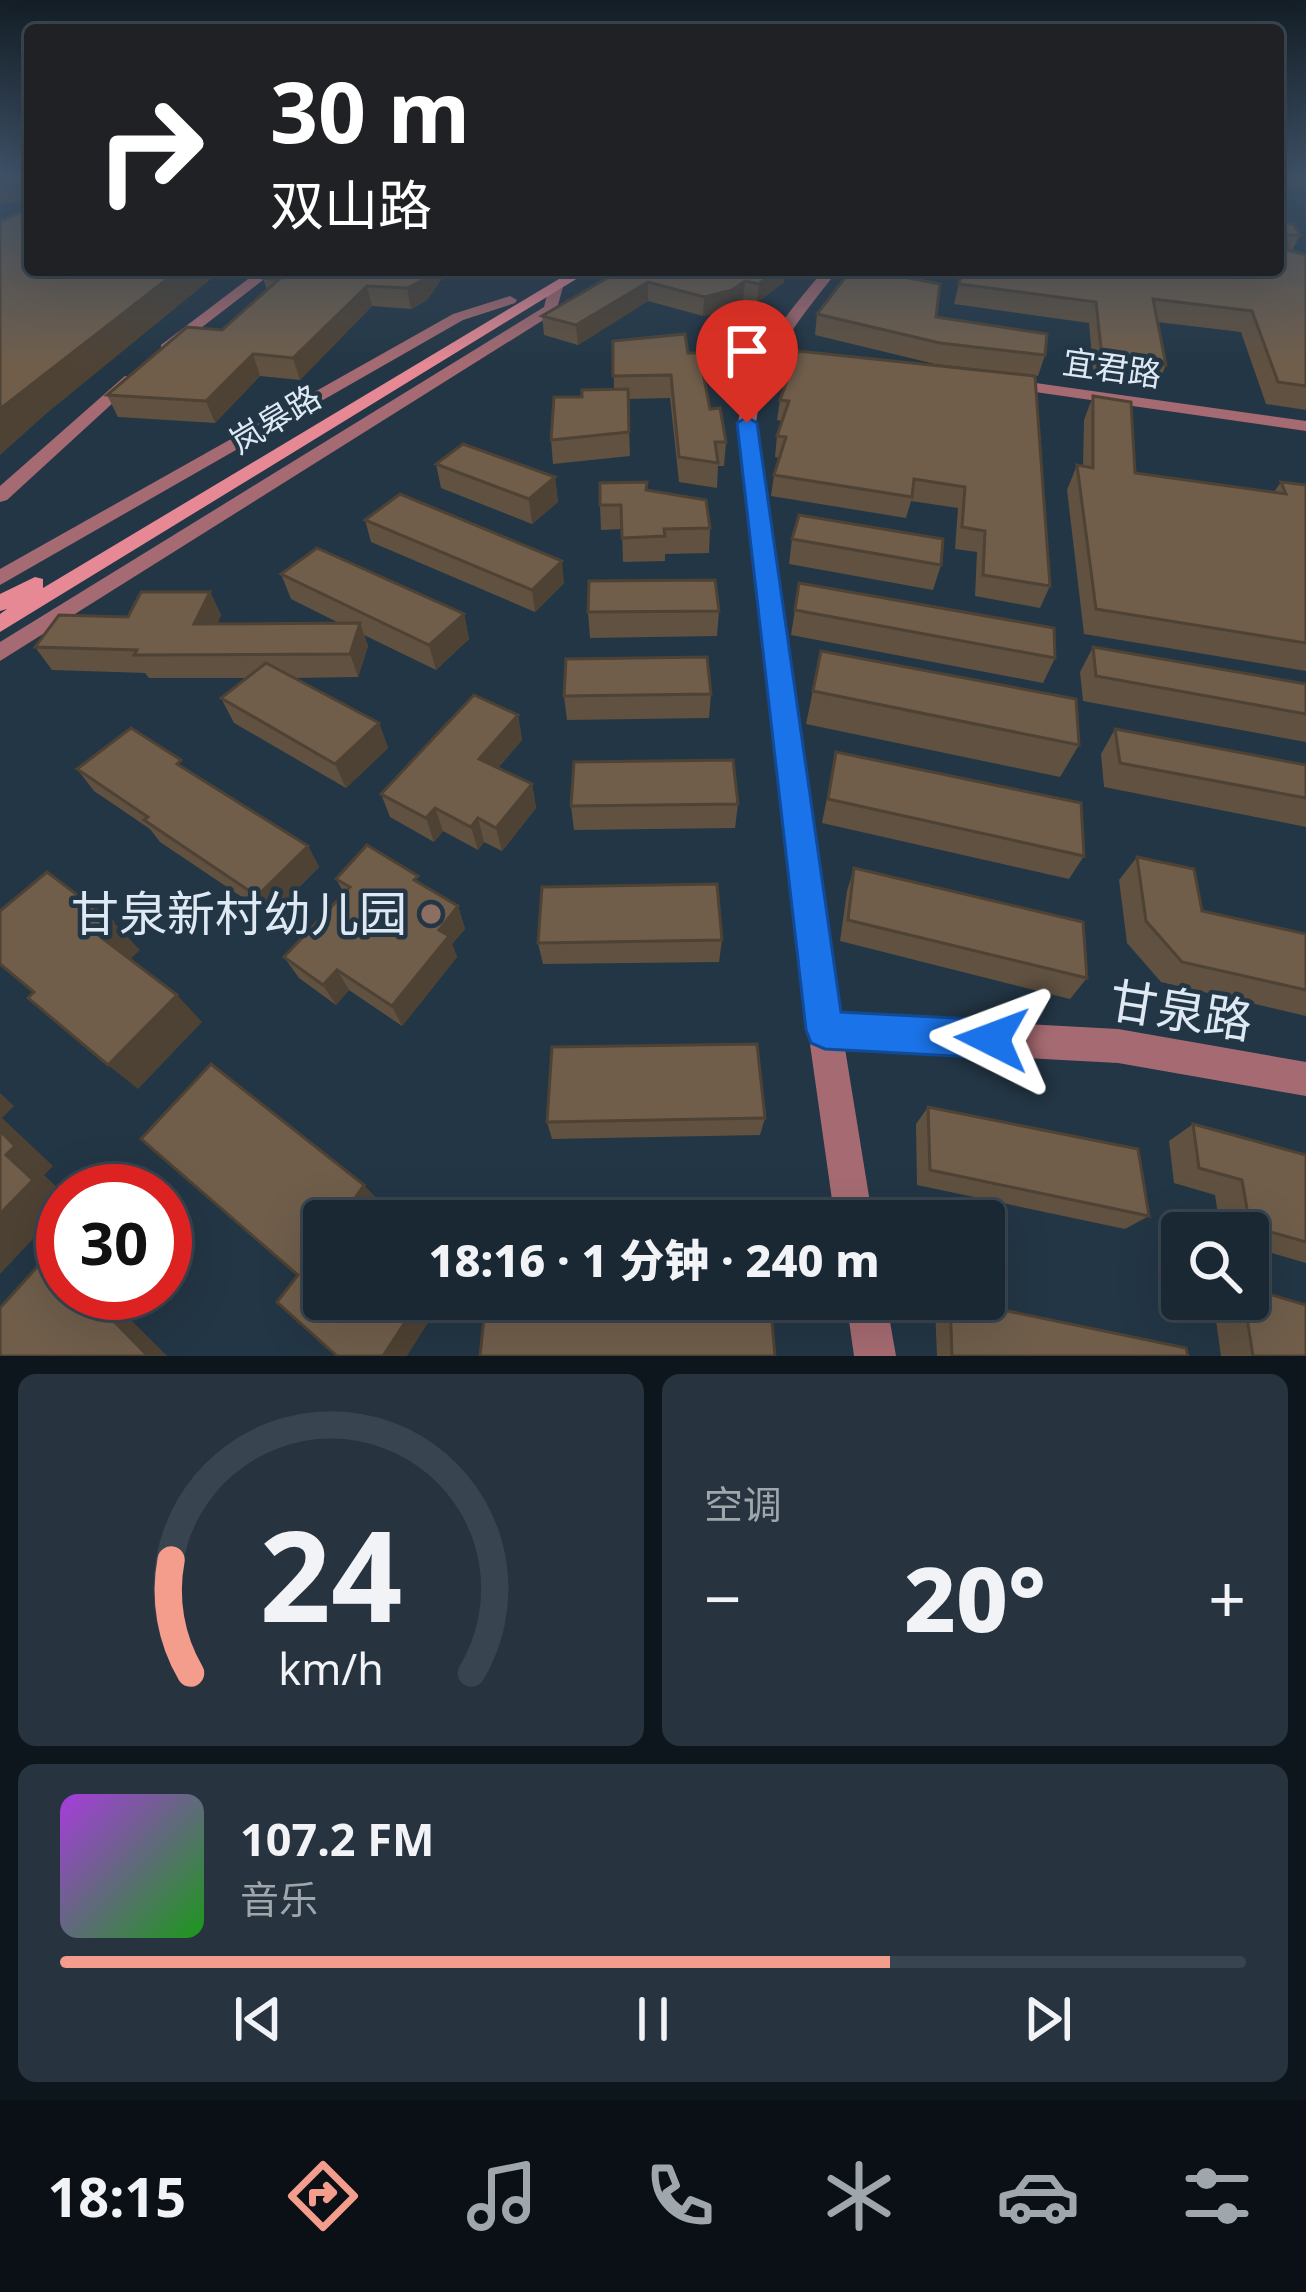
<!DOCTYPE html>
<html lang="zh">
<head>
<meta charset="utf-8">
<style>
  body { margin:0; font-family:"Noto Sans","Noto Sans SC",sans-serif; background:#273440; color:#f1f3f6; height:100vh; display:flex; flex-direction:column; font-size:45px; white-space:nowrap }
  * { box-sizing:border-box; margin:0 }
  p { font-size:39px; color:#9fa6ac }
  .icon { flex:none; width:66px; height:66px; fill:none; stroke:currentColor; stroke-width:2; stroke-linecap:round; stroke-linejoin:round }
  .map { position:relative; height:1356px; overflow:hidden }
  .drawer { display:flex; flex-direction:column; gap:18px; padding:18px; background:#0e161d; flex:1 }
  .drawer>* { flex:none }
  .top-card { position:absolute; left:24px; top:24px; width:1260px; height:252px; border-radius:12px; box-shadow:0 12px 48px #0002,0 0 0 3px #38444f; background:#202124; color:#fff; overflow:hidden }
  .tools { position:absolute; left:1161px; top:1212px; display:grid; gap:24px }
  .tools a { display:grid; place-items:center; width:108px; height:108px; border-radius:12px; background:#1a2834; box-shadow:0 12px 48px #0002,0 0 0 3px #38444f; font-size:60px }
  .speed { position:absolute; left:36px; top:1164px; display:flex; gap:24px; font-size:60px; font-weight:700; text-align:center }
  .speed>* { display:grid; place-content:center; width:156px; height:156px; border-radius:50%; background:#1a2834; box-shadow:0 12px 48px #0002,0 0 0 3px #38444f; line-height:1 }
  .speed .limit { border:18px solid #d22; background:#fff; color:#111 }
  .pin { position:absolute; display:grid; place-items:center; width:102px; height:102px; color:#fff; margin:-123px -51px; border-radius:50% 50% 50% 0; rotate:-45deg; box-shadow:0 0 12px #0007 }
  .pin .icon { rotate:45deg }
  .me { position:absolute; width:132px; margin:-66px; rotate:273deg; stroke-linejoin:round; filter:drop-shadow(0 0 9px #0008) }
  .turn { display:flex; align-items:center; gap:42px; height:252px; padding:0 48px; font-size:54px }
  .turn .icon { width:156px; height:156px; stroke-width:2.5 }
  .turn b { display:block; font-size:84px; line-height:102px }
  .big { font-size:90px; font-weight:800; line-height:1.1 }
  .drawer .widget { flex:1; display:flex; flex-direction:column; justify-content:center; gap:18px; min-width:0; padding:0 42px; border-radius:18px; background:#273440 }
  .drawer .dial { align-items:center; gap:0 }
  .dial svg { height:312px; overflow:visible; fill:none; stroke:#38444f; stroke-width:7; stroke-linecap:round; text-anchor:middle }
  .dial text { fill:#f1f3f6; stroke:none }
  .song { display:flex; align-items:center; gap:36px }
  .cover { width:144px; height:144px; border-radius:18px; background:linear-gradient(135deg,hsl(280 70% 55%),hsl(120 70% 35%)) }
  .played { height:12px; border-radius:6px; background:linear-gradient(90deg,#f49d8c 70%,#38444f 70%) }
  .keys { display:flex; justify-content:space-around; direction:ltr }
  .heat { display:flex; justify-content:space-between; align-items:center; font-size:66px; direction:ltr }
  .drawer .tiles { flex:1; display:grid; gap:18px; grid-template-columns:1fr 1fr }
  .widget:last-child { grid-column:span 2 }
  .trip { position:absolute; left:303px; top:1200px; width:702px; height:120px; border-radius:12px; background:#1a2834; box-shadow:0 12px 48px #0002,0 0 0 3px #38444f; font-weight:800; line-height:120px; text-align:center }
  .menu { display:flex; height:192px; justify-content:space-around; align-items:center; background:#0a1015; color:#9fa6ac }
  .menu .icon { width:84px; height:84px }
  .menu .active { color:#f49d8c }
  .menu b { font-size:54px; color:#f1f3f6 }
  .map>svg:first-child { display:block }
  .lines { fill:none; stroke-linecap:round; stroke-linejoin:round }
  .minor { fill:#a66b72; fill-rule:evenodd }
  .tertiary { fill:#a66b72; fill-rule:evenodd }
  .secondary { fill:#e68994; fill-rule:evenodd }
  .wall { fill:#605140 }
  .shaded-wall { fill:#4e4234 }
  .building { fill:#705e4b; stroke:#4e4234; stroke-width:3 }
  .route { fill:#1a73e8; stroke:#114b97; stroke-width:3 }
  .education-dot { fill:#8d6e63; stroke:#233645; stroke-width:4.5 }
  .labels { text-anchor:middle; stroke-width:9; stroke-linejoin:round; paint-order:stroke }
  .far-street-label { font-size:33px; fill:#dee9f3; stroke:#233645 }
  .near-poi-label { font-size:48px; fill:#dee9f3; stroke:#233645; text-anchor:end }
  .near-street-label { font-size:48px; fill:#dee9f3; stroke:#233645 }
</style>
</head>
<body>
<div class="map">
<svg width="1306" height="1356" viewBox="0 0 1306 1356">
  <rect width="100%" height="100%" fill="#233645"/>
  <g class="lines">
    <!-- minor -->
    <g class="minor">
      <polygon points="556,283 563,287 556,312 0,661 0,642 544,307 549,287"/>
      <polygon points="510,296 517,300 515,303 463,320 0,585 0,569 453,314"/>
      <polygon points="1007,379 1306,421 1306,431 1001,387 999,384"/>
      <polygon points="825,1013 1118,1029 1306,1062 1306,1096 1118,1063 825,1047 813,1042 808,1030 813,1018"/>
    </g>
    <!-- tertiary -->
    <g class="tertiary">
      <polygon points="260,270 276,270 171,351 161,351 161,345"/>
      <path d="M824 270H838C800 319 764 359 756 423L842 1030 873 1221H835L808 1030 738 423C748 360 784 317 824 270Z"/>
      <polygon points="125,376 139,379 7,500 0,502 0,486"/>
      <polygon points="846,1299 886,1299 896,1356 854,1356"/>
    </g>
    <!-- secondary -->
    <polygon class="secondary" points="574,270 591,270 0,632 0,614 7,609 0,611 0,594 35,577 43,579 43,588"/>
  </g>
  <!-- wall -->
  <g class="wall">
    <polygon points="1278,175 1306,175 1306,189 1278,186"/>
    <polygon points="1278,223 1300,235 1292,251 1306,255 1306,410 1266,404 1241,332 1157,322 1166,365 1156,388 1094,379 1089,323 954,304 962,270 1278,270"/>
    <polygon points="273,270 492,270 487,279 443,277 427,300 411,309 372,306 300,380 260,376 215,423 118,417 107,395 222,330 267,290 263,278"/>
    <polygon points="621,270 784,282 757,303 743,300 730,310 703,316 648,301 578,345 544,335 542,316"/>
    <polygon points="817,314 936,317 1045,355 1038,376 1035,376 1050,586 1040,608 975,596 977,552 955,549 958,508 911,501 906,518 771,496 774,475 779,458 775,457 777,436 782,421 777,420 780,400 1014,373 935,364 815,335"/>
    <polygon points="613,341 688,353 726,442 724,466 718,466 717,488 679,482 670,398 628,399 630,456 553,464 551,440 582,397 614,389"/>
    <polygon points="1093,396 1135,473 1274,492 1281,482 1306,485 1306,671 1084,634 1067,490 1077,465 1083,466 1084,420"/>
    <polygon points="436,464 555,477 558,502 532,524 441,488"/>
    <polygon points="647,482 647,490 710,528 709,553 665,554 665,561 623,562 622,529 601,530 600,505"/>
    <polygon points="365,520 564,583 535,612 371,542"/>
    <polygon points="792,539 941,565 933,590 789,564"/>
    <polygon points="281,574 464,614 469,639 436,670 364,635 368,646 358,677 293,678 379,723 388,748 346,788 234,723 221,698 247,678 149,678 145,673 52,670 35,647 210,592 221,615 217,624 341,624 291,599"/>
    <polygon points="799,583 1055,658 1043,683 791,635"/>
    <polygon points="719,611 717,636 590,638 588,612"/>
    <polygon points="1093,647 1306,684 1306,742 1083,701 1080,672"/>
    <polygon points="821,651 1079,745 1060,777 806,724"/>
    <polygon points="711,694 709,718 567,720 564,696"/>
    <polygon points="518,715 522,740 498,768 532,784 536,808 502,851 484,842 478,850 443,831 434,842 390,817 381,794"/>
    <polygon points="1115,729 1306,765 1306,827 1104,787 1101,754"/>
    <polygon points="836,752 1084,856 1069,879 822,823"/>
    <polygon points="77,769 189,772 308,846 319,867 270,916 160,842 150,829 94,791"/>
    <polygon points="738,804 735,828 574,830 571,806"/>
    <polygon points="1137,857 1202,911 1306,934 1306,1016 1161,982 1127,943 1119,880"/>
    <polygon points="854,868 1087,978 1070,999 840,941 847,891"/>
    <polygon points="336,879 421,885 458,906 465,929 452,944 457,957 402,1026 349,990 336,1005 299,978 284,957 344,893"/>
    <polygon points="722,940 719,962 543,964 538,943"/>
    <polygon points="928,1107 1149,1216 1125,1229 917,1185 916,1124"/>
    <polygon points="765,1118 760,1135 552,1139 547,1122"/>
    <polygon points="1193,1124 1306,1155 1306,1263 1248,1246 1248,1233 1221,1233 1215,1195 1174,1183 1169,1141"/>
    <polygon points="949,1299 953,1299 1188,1356 937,1356 935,1308"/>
    <polygon points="1213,1299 1248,1299 1306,1356 1221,1356"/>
  </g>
  <!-- shaded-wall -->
  <g class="shaded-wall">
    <polygon points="30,181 30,200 0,204 0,184"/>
    <polygon points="179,270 222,270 47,413 0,455 0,409"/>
    <polygon points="431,270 442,270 443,277 427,300 411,309 407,288"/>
    <polygon points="777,270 785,270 784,282 757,303 759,284"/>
    <polygon points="745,281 743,300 730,310 703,316 704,297"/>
    <polygon points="648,282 648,301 578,345 576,325"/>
    <polygon points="367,286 372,306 300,380 293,358"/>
    <polygon points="253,354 260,376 215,423 206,401"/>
    <polygon points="555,477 558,502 532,524 529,499"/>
    <polygon points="562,561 564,583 535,612 532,590"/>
    <polygon points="210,592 221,615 206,647 194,624"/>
    <polygon points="464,614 469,639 436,670 429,645"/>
    <polygon points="360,623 368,646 358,677 350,654"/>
    <polygon points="518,715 522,740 485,783 479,759"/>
    <polygon points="379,723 388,748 346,788 335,764"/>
    <polygon points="532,784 536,808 502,851 496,828"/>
    <polygon points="435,808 443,831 434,842 426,818"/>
    <polygon points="478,818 484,842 478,850 471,827"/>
    <polygon points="308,846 319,867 270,916 257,896"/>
    <polygon points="458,906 465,929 452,944 457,957 402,1026 392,1006 439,930"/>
    <polygon points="113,922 140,950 126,963 98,935"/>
    <polygon points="337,970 349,990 336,1005 323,985"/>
    <polygon points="177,995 202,1022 138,1089 108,1065"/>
    <polygon points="0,1093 14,1106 2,1118 53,1166 44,1175 63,1193 63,1207 0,1274 0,1214 6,1155 0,1131"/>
    <polygon points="364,1185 382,1204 370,1221 357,1221 346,1211"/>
    <polygon points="48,1255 63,1261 63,1270"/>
    <polygon points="86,1293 104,1293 167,1356 148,1356"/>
    <polygon points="420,1299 443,1299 407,1356 383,1356"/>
  </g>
  <!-- building -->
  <g class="building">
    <polygon points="0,175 30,175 30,181 0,184"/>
    <polygon points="30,208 30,270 179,270 0,409 0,221"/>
    <polygon points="1278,223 1293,224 1300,235 1285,235 1288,250 1306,255 1306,386 1278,382 1252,311 1153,299 1166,365 1102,357 1096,302 959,284 962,270 1278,270"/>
    <polygon points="273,270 431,270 423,280 407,288 367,286 293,358 253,354 206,401 107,395 187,327 222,330 278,280 263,278"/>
    <polygon points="621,270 777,270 759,284 745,281 732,290 704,297 648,282 576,325 542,316"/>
    <polygon points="851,270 868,270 940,284 936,317 1047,334 1045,355 940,343 817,314"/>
    <polygon points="685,334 688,353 699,353 710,409 720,408 726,442 715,442 718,463 679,457 671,375 613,376 613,341"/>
    <polygon points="798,351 1035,376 1050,586 983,575 985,531 962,527 965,487 914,479 912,497 774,475 786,437 777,436 789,401 780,400"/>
    <polygon points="628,389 629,432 551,440 554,397 582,397 582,390"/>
    <polygon points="1093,396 1131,402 1135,473 1286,494 1281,482 1306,485 1306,643 1096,609 1077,465 1093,468"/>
    <polygon points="463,444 555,477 529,499 436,464"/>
    <polygon points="647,482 646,490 706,500 710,528 664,529 665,536 622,538 621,505 600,505 600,483"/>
    <polygon points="400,494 562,561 532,590 365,520"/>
    <polygon points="799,515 943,539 941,565 792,539"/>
    <polygon points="317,548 464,614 429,645 281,574"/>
    <polygon points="715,580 719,611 588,612 589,581"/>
    <polygon points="799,583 1054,628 1055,658 795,610"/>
    <polygon points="141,592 210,592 194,624 360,623 350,654 134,655 137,650 35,647 59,615 128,617"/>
    <polygon points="1093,647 1306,684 1306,714 1096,676"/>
    <polygon points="821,651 1076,699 1079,745 813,691"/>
    <polygon points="707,657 711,694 564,696 566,659"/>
    <polygon points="266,663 379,723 335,764 221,698"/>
    <polygon points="474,695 518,715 479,759 532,784 496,828 478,818 471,827 435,808 426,818 381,794"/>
    <polygon points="131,728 181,760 177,764 308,846 257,896 144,820 148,817 77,769"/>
    <polygon points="1115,729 1306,765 1306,798 1120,763"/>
    <polygon points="836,752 1081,803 1084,856 828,799"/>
    <polygon points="733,760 738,804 571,806 574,762"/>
    <polygon points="367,845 418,876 414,880 458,906 439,930 449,936 392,1006 337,970 323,985 284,957 350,887 336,879"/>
    <polygon points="1137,857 1194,869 1202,911 1306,934 1306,990 1182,962 1146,921"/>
    <polygon points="854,868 1083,922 1087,978 848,920"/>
    <polygon points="47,872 113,922 98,935 177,995 108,1065 28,998 34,992 0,964 0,911"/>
    <polygon points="717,884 722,940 538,943 542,887"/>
    <polygon points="757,1044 765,1118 547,1122 552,1047"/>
    <polygon points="211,1064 364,1185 346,1211 358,1221 324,1221 324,1299 420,1299 383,1356 337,1356 277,1302 298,1275 141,1139"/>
    <polygon points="928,1107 1138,1149 1149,1216 930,1170"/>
    <polygon points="1193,1124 1306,1155 1306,1242 1250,1226 1242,1180 1199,1168"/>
    <polygon points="0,1131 15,1146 6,1155 33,1180 0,1214"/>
    <polygon points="48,1255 63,1270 63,1293 86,1293 148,1356 0,1356 0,1308"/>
    <polygon points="1248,1288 1306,1305 1306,1356 1253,1356 1244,1299 1248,1299"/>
    <polygon points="486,1299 770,1299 775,1356 480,1356"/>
    <polygon points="950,1299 1186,1348 1188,1356 952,1356"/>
  </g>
  <!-- sky -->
  <linearGradient id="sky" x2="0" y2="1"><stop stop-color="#131e26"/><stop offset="0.48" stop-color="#3f5268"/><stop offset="1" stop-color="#3f5268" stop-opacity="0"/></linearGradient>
  <rect width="1306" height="365" fill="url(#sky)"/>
  <!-- route -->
  <polygon class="route" points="747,417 757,423 841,1012 992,1020 1005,1026 1011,1039 1005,1053 992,1058 825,1049 811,1043 806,1030 737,423"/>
  <!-- markers -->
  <circle class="education-dot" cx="431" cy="914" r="12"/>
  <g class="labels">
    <!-- far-street labels -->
    <g class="far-street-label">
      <text transform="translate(1112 368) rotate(8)" y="12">宜君路</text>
      <text transform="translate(275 419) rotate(-31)" y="12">岚皋路</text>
    </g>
    <!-- near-poi labels -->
    <g class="near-poi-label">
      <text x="407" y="931">甘泉新村幼儿园</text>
    </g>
    <!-- near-street labels -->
    <g class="near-street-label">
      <text transform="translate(1181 1011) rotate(9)" y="17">甘泉路</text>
    </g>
  </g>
</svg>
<div class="tools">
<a><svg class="icon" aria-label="search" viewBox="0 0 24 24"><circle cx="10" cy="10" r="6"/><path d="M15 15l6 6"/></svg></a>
</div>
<div class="speed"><div class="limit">30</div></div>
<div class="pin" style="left:747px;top:423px;background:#d93025"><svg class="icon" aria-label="arrive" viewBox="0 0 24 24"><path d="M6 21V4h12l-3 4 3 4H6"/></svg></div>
<svg class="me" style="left:992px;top:1039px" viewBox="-20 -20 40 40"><path d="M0-17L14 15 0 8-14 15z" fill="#1a73e8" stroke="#fff" stroke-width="4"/></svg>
<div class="trip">18:16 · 1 分钟 · 240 m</div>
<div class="top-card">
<div class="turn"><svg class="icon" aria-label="right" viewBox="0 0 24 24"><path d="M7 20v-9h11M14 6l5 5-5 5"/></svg><div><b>30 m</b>双山路</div></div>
</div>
</div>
<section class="drawer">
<div class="tiles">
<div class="widget dial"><svg viewBox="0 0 100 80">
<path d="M14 69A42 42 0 1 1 86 69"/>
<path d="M14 69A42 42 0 0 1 9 40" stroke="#f49d8c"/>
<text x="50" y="56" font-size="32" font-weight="700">24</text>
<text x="50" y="72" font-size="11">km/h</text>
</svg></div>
<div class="widget"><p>空调</p>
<div class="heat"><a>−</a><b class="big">20°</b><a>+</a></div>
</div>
<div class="widget">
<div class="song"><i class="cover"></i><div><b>107.2 FM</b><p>音乐</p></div></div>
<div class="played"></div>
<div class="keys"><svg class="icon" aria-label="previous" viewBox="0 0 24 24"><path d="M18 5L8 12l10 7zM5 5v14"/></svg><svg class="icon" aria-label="pause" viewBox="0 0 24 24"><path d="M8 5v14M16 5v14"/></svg><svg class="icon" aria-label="next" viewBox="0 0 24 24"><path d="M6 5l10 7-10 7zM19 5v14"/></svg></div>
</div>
</div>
</section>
<nav class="menu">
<b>18:15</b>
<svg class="icon active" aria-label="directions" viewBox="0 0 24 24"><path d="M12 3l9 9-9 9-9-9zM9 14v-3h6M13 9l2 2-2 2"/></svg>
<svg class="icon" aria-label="music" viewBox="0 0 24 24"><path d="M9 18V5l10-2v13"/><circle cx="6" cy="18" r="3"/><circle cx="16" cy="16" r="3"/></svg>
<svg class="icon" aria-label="phone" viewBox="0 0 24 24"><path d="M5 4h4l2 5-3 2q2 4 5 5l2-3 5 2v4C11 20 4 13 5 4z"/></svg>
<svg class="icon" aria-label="climate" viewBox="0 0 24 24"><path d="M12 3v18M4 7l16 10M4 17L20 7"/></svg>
<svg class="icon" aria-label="car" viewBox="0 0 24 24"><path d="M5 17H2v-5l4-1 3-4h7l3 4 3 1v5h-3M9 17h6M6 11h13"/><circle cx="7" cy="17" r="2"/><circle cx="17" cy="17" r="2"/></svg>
<svg class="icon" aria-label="filters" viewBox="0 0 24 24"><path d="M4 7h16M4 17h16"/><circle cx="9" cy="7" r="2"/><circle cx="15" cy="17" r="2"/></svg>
</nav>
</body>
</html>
